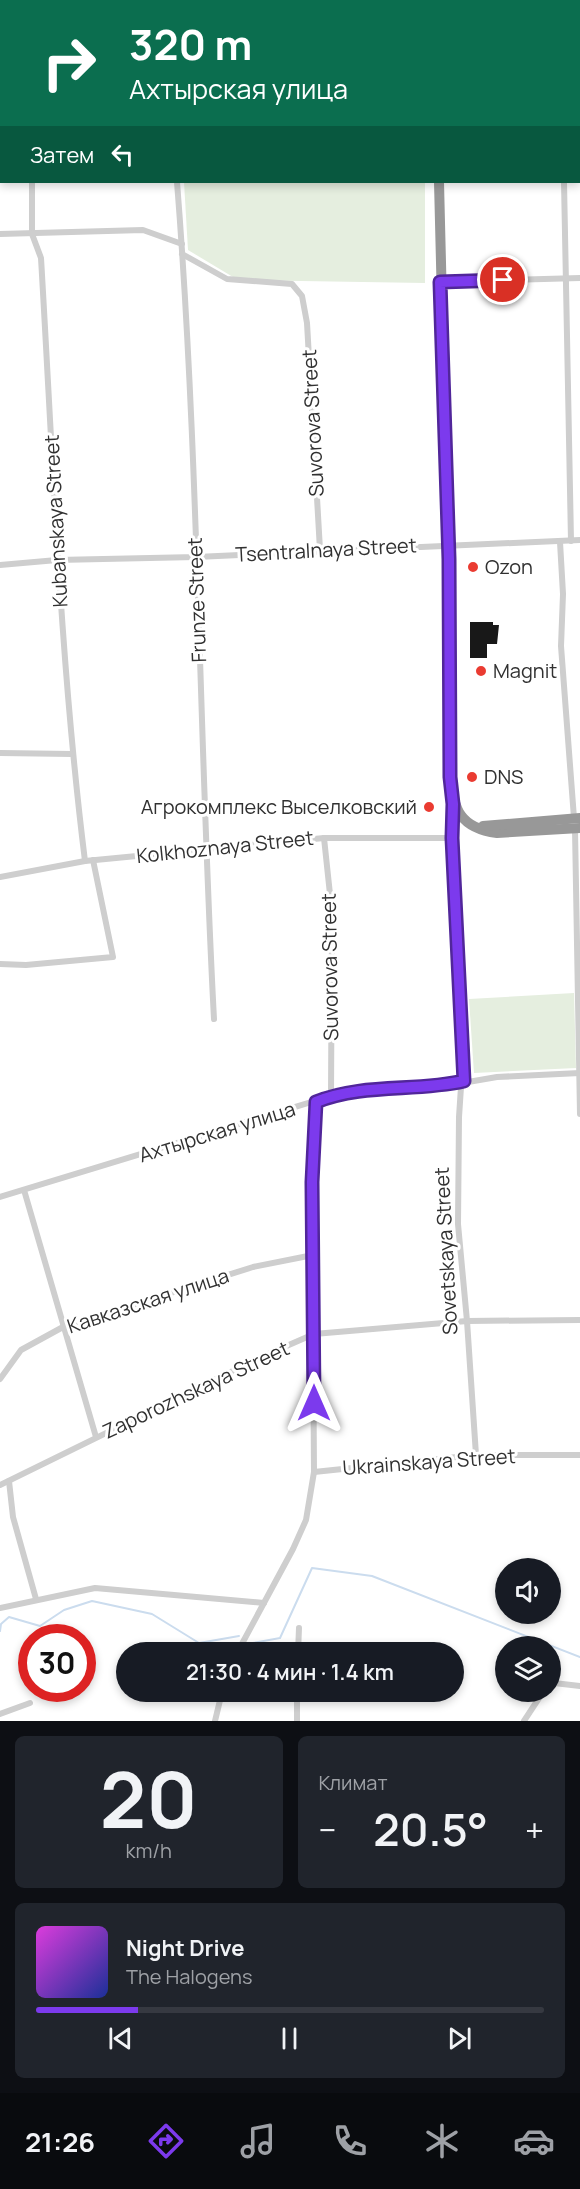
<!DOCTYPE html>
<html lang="ru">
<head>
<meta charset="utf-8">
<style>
  body { margin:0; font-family:Manrope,sans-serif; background:#20242c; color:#f1f3f6; height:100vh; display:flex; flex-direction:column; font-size:22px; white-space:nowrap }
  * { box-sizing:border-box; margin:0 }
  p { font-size:20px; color:#9ea1a6 }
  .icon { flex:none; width:33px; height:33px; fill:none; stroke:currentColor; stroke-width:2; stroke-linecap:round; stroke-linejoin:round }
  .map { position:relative; height:1721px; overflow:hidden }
  .details { display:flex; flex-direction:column; gap:15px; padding:15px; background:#0d0f14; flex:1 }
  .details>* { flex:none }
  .guide { position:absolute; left:0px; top:0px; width:580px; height:183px; box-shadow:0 3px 9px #0003; background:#0b6e4f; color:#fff; overflow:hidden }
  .buttons { position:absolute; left:495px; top:1558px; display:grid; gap:12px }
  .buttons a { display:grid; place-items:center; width:66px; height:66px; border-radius:50%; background:#171b24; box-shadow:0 3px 9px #0003; font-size:30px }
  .speed { position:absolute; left:18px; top:1624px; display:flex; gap:12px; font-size:30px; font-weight:700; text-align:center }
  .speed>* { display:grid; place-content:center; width:78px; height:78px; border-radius:50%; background:#171b24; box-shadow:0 3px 9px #0003; line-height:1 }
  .speed .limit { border:9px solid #d22; background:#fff; color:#111 }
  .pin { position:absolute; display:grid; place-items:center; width:51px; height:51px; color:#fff; margin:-26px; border:3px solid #fff; border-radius:50%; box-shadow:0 2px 6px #0007 }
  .me { position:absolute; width:66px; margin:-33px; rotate:0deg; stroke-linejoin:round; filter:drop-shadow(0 0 4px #0008) }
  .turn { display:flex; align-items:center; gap:21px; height:126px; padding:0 30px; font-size:27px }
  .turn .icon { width:78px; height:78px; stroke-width:2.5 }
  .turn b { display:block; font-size:42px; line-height:51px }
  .then { display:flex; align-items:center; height:57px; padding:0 30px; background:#0003; gap:12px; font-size:22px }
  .big { font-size:45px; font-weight:600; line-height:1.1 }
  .details .widget { flex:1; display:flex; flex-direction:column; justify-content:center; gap:9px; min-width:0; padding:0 21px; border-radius:9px; background:#20242c }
  .details .dial { align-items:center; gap:0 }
  .dial b { font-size:78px; line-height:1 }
  .song { display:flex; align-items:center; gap:18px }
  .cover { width:72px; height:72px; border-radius:9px; background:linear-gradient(135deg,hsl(300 70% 55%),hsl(230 70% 35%)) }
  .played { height:6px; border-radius:3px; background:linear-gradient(90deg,#7c3aed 20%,#363941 20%) }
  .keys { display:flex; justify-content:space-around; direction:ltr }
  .heat { display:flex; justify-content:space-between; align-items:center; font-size:33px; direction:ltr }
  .details .tiles { flex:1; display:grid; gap:15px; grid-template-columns:1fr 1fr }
  .widget:last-child { grid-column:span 2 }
  .trip { position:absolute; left:116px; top:1642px; width:348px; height:60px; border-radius:30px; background:#171b24; box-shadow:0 3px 9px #0003; font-weight:600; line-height:60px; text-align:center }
  .tabs { display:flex; height:96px; justify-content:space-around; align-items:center; background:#090b0e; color:#9ea1a6 }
  .tabs .icon { width:42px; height:42px }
  .tabs .selected { color:#7c3aed }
  .tabs b { font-size:27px; color:#f1f3f6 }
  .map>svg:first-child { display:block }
  .green { fill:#e5eedf }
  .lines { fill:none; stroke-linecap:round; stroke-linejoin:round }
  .stream { stroke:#cbdcee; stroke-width:2 }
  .building { fill:#181818 }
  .street { stroke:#cecece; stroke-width:6 }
  .highway { stroke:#989898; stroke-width:10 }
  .route-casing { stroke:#51269a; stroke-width:15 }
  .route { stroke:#7c3aed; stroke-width:10 }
  .poi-dot { fill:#ea3b31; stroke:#fff; stroke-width:2 }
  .labels { text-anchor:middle; stroke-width:6; stroke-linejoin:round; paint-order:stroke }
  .street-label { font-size:20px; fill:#313131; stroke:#fff }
  .poi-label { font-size:20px; fill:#313131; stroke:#fff; text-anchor:start }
</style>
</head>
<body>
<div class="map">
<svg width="580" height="1721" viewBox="0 0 580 1721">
  <rect width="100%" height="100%" fill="#fff"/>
  <!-- green -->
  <g class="green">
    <polygon points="134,0 382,0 134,2"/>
    <polygon points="184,182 425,182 425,283 238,280 188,250"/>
    <polygon points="574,993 576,1068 474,1073 469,999"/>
  </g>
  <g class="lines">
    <!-- stream -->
    <g class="stream">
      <polyline points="0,1631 1,1624 9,1617 40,1626 64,1610 92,1601 152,1614 199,1643 239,1636"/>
      <polyline points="253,1643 280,1638 312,1568 372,1576 580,1657"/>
    </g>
  </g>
  <!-- building -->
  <polygon class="building" points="470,622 493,622 493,625 499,625 497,644 487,644 487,658 470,658"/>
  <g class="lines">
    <!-- street -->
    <g class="street">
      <polyline points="35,0 35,2"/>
      <polyline points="555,0 555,2"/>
      <polyline points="0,94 2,94"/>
      <polyline points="579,116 580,116"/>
      <path d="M32 182V234L41 258C53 459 60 661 85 861"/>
      <path d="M177 182C199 460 199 740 214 1019"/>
      <polyline points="564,182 571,541"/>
      <polyline points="0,234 143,230 182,244"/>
      <polyline points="182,254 227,279 292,284 302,296 307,323 320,550"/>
      <polyline points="440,282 580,278"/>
      <polyline points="560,542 563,594 561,646 574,818"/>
      <polyline points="0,565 57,560 196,557 580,540"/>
      <polyline points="0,753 72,754"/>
      <polyline points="453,805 452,838 463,1057 459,1117 458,1224 467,1321 476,1455"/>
      <polyline points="575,829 580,1114"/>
      <polyline points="324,838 332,913 331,1096"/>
      <polyline points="0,877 85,861 324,838 452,838"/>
      <polyline points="0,964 26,965 113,957 93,860"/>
      <polyline points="24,1190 96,1437"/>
      <polyline points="0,1197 331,1096 363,1090 439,1087 497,1077 580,1073"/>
      <polyline points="0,1379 21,1350 63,1327 253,1267 313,1255"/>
      <polyline points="314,1472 476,1455 580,1455"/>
      <polyline points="9,1481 13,1517 36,1599"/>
      <polyline points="0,1485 259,1358 314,1334 467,1321 580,1320"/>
      <polyline points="0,1608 95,1588 264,1603"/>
      <polyline points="237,1653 293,1549 306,1520 314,1472 312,1182 316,1102"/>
      <polyline points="298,1653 299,1628"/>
      <polyline points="550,1686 554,1683 580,1686"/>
      <polyline points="0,1714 30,1703"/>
      <polyline points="215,1721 222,1692"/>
      <polyline points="297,1721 297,1692"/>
      <polyline points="524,1721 543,1692"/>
    </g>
    <!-- highway -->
    <g class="highway">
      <polyline points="433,0 433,2"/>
      <path d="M439 182 448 545 450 777C454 810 460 828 497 833L580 828"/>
      <polyline points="483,826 580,818"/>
    </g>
  </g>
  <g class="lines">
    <!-- route casing -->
    <g class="route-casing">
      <path id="route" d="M314 1403 312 1182 316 1102C363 1083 415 1092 464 1081L452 838 453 804 450 777 449 559 440 282 503 280"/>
    </g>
    <!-- route -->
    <use href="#route" class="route"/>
  </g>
  <!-- markers -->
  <g class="poi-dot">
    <circle cx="473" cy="567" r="6"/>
    <circle cx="481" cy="671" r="6"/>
    <circle cx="472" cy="777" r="6"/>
    <circle cx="429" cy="807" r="6"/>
  </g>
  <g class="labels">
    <!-- street labels -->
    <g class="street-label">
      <text transform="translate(313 423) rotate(-93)" y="7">Suvorova Street</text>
      <text transform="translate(56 521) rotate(-93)" y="7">Kubanskaya Street</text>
      <text transform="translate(326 550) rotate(-3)" y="7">Tsentralnaya Street</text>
      <text transform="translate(197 600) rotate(-92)" y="7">Frunze Street</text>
      <text transform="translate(225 847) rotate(-6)" y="7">Kolkhoznaya Street</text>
      <text transform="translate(330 967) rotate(-91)" y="7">Suvorova Street</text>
      <text transform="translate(217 1132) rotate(-17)" y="7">Ахтырская улица</text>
      <text transform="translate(446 1251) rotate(-93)" y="7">Sovetskaya Street</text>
      <text transform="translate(148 1301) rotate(-18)" y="7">Кавказская улица</text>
      <text transform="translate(196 1390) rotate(-25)" y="7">Zaporozhskaya Street</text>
      <text transform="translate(429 1462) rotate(-4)" y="7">Ukrainskaya Street</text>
    </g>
    <!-- poi labels -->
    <g class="poi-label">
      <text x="485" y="574">Ozon</text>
      <text x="493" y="678">Magnit</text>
      <text x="484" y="784">DNS</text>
      <text x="417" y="814" text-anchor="end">Агрокомплекс Выселковский</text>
    </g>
  </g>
</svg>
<div class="buttons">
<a><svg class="icon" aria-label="sound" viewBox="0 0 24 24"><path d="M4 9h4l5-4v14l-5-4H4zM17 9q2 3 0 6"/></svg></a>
<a><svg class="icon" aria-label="layers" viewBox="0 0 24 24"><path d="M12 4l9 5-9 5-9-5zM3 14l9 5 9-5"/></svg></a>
</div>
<div class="speed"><div class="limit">30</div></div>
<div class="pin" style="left:503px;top:280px;background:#d93025"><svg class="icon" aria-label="arrive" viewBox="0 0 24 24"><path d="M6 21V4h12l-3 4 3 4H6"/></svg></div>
<svg class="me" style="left:314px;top:1403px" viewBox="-20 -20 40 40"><path d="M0-17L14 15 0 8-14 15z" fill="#7c3aed" stroke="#fff" stroke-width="4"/></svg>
<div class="trip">21:30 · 4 мин · 1.4 km</div>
<div class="guide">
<div class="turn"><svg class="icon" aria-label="right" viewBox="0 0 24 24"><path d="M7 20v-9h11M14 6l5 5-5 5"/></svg><div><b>320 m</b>Ахтырская улица</div></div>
<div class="then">Затем<svg class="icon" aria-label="left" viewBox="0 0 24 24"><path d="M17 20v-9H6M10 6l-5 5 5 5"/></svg></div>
</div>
</div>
<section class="details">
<div class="tiles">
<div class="widget dial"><b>20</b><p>km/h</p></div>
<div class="widget"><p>Климат</p>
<div class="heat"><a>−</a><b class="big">20.5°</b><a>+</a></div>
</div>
<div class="widget">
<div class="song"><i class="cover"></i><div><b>Night Drive</b><p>The Halogens</p></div></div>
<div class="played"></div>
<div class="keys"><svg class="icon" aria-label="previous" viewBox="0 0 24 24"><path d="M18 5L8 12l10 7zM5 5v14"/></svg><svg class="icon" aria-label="pause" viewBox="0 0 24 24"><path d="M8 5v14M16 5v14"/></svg><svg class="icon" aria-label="next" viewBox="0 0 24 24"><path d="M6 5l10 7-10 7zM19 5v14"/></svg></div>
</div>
</div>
</section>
<nav class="tabs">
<b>21:26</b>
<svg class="icon selected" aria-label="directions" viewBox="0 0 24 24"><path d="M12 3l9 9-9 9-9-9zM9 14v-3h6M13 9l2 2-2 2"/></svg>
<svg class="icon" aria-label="music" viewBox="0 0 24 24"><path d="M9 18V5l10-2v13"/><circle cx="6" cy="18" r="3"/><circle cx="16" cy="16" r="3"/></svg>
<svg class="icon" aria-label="phone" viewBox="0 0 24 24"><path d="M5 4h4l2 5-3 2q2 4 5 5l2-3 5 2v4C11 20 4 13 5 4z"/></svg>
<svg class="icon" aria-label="climate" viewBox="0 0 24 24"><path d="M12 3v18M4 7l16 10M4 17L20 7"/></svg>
<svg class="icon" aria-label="car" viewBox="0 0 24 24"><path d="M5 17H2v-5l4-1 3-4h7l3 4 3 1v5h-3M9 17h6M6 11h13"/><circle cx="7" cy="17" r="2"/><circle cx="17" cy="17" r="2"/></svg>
</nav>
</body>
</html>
